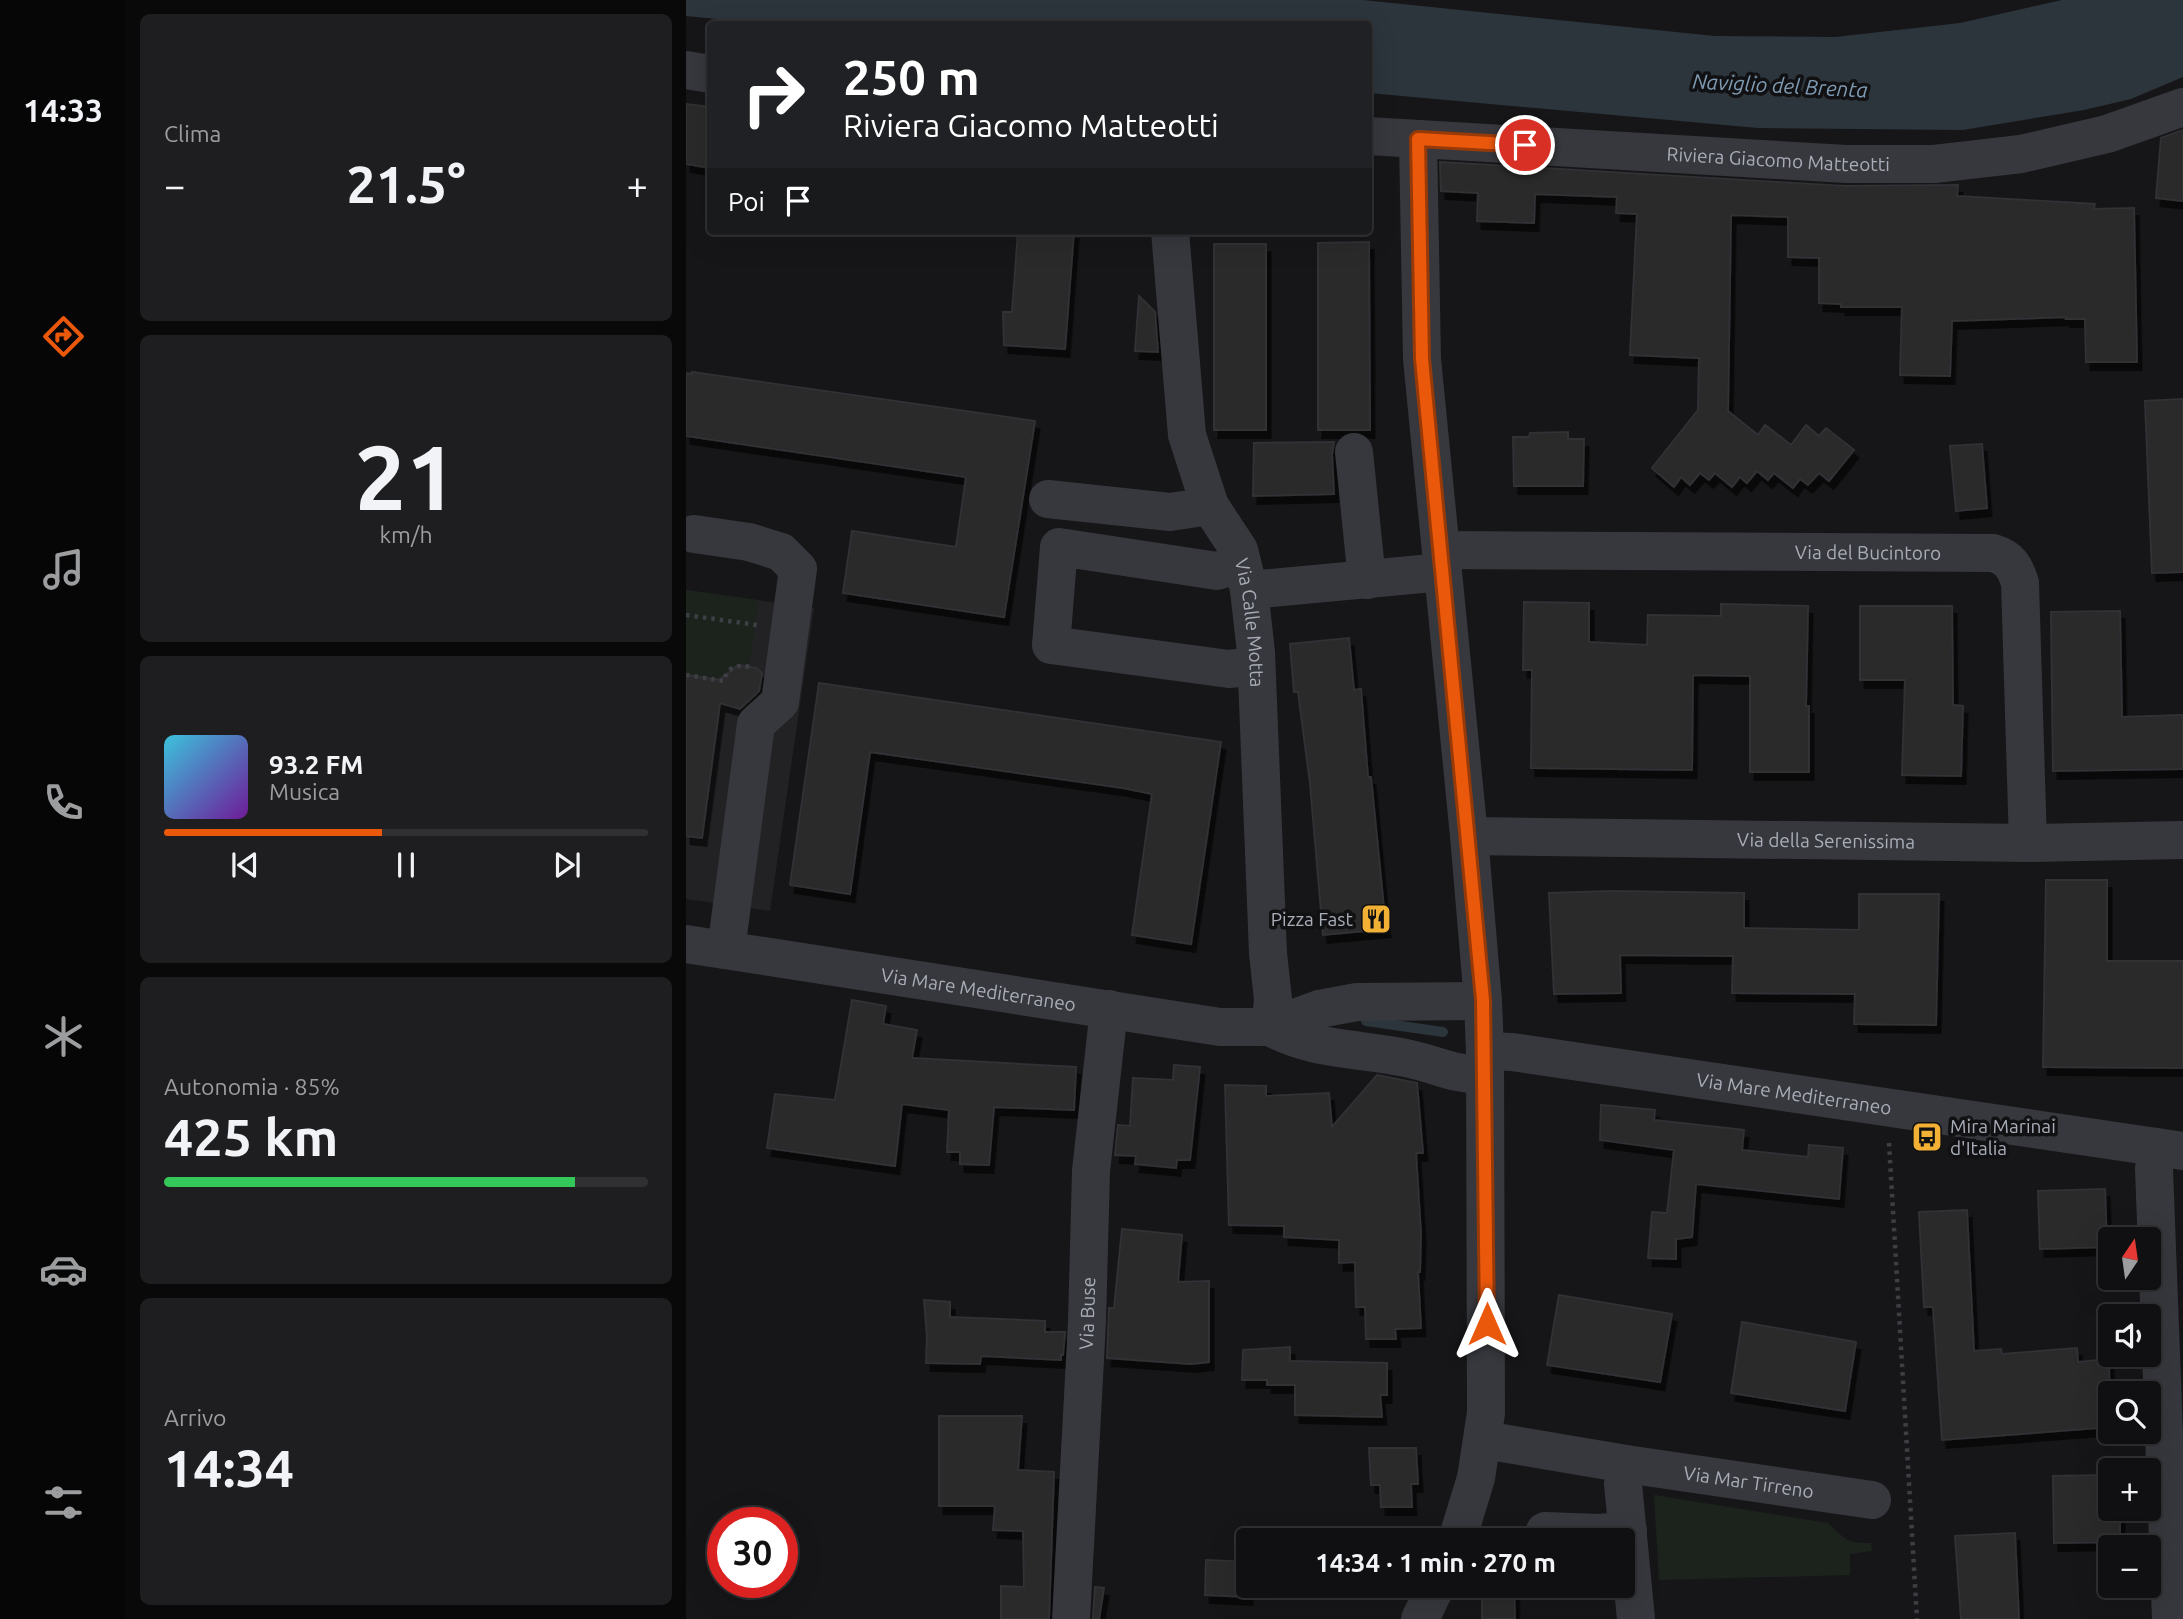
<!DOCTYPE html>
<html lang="it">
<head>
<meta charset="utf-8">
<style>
  body { margin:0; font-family:Ubuntu,sans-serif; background:#1e1e20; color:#f1f3f6; height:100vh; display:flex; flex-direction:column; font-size:26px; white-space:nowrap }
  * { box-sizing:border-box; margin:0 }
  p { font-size:23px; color:#9c9d9f }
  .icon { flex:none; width:38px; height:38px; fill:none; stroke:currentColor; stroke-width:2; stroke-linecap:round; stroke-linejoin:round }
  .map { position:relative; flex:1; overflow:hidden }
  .sheet { display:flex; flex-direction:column; gap:14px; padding:14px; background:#09090a; width:560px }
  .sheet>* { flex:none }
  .banner { position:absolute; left:21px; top:21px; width:665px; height:214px; border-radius:7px; box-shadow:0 7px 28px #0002,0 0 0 2px #303032; background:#202124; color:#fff; overflow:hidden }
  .needle { width:46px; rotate:13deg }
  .fabs { position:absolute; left:1412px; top:1227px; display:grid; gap:14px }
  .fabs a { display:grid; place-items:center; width:63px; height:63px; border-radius:7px; background:#101012; box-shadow:0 7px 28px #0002,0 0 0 2px #303032; font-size:35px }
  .speed { position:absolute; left:21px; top:1507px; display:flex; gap:14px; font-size:35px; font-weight:700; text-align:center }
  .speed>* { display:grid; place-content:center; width:91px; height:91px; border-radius:50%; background:#101012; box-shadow:0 7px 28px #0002,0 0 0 2px #303032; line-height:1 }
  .speed .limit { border:10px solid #d22; background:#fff; color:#111 }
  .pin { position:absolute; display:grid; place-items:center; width:60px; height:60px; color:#fff; margin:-30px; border:4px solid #fff; border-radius:50%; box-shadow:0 2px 7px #0007 }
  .me { position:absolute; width:77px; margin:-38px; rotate:0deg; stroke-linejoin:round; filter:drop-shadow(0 0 5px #0008) }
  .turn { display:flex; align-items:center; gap:24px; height:147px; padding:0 21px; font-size:32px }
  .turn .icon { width:91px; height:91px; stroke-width:2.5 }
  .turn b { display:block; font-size:49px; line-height:60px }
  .then { display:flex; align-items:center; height:66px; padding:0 21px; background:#0003; gap:14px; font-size:26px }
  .big { font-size:52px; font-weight:700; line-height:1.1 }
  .sheet .widget { flex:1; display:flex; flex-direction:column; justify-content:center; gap:10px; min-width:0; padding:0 24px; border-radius:10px; background:#1e1e20 }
  .sheet .dial { align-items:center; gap:0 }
  .dial b { font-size:91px; line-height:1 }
  .song { display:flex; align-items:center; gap:21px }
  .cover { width:84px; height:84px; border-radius:10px; background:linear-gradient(135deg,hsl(190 70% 55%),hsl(280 70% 35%)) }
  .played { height:7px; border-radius:4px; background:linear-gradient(90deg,#ea580c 45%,#303032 45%) }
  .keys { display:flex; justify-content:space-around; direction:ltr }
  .heat { display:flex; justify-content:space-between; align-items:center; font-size:38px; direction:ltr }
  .charge { height:10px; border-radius:5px; background:linear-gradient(90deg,#34c759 85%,#303032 0) }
  .trip { position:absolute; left:550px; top:1528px; width:399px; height:70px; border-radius:7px; background:#101012; box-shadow:0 7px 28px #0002,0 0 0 2px #303032; font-weight:700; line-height:70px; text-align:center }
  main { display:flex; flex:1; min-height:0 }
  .tabs { display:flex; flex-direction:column; width:126px; justify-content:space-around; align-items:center; background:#060607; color:#9c9d9f }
  .tabs .icon { width:49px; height:49px }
  .tabs .current { color:#ea580c }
  .tabs b { font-size:32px; color:#f1f3f6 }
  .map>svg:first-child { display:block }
  .built { fill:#222225 }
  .green { fill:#1c231d }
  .water { fill:#2c353c }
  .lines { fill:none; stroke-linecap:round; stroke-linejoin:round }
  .stream { stroke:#2c353c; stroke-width:10 }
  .building { fill:#29292c; stroke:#303034; stroke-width:2; filter:url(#shadow) }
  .path { stroke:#3d3f44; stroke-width:4.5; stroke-dasharray:3.5 5; stroke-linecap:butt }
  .minor { stroke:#37383d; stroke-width:38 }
  .route-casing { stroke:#983908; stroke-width:18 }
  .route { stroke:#ea580c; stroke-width:12 }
  .labels { text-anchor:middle; stroke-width:7; stroke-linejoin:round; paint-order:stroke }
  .street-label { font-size:19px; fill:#a8adb8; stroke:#111113 }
  .poi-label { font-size:19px; fill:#a8adb8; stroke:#111113; text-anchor:end }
  .water-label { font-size:21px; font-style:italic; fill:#7f9bb3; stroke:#111113 }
</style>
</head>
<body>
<main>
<nav class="tabs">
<b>14:33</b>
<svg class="icon current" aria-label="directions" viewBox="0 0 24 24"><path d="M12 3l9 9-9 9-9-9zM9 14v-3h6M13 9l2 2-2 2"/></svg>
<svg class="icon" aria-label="music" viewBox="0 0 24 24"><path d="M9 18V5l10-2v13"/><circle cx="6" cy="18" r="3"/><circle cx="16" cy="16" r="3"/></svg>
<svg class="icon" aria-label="phone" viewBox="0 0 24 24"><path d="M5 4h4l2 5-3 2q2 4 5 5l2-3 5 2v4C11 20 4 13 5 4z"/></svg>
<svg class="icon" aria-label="climate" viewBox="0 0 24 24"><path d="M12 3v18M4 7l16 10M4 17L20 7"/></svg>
<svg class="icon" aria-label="car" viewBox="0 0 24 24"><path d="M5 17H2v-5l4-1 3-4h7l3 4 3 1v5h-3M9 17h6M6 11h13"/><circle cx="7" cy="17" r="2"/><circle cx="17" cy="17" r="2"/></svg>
<svg class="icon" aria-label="filters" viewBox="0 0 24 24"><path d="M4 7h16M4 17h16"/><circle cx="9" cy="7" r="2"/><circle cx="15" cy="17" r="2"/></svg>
</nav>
<section class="sheet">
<div class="widget"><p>Clima</p>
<div class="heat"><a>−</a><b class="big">21.5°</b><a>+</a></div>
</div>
<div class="widget dial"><b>21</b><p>km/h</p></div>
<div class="widget">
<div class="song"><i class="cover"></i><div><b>93.2 FM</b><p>Musica</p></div></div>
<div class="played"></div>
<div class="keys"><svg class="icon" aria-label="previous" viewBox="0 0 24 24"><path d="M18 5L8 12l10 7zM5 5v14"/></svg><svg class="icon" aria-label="pause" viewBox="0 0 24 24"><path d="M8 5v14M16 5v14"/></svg><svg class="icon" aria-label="next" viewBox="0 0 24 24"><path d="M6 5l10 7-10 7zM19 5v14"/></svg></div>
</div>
<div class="widget"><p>Autonomia · 85%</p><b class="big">425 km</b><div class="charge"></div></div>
<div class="widget"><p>Arrivo</p><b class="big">14:34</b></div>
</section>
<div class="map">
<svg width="1497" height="1619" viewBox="0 0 1497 1619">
  <defs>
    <filter id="shadow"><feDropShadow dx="4.5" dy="8" stdDeviation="0" flood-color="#0009"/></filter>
  </defs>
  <rect width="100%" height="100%" fill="#161618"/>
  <!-- built -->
  <polygon class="built" points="0,590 128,608 84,911 0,899"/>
  <!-- green -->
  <g class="green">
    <path d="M0 590 73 600 63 667C51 664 41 668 38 681L0 675Z"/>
    <path d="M968 1495 1142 1523C1160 1540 1160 1543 1185 1543L1186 1551 1164 1554V1575L973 1580Z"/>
  </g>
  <!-- water -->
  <polygon class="water" points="0,0 677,0 1029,36 1149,37 1274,23 1376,0 1497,0 1497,77 1445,99 1398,110 1277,130 1072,128 683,93 682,24 83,24 0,16"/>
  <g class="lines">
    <!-- stream -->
    <polyline class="stream" points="680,1021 757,1032"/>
  </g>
  <!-- building -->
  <g class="building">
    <polygon points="0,104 24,107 24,168 0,164"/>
    <polygon points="1497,130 1497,201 1470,198 1475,138"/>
    <polygon points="754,162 1159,186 1272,185 1271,196 1409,204 1408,209 1448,208 1451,362 1400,362 1399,319 1380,319 1381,317 1266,321 1264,376 1214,375 1216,307 1155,307 1155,304 1133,303 1133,258 1102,257 1102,217 1045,215 1042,411 1072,435 1079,425 1105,445 1120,425 1133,436 1140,428 1168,450 1143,481 1133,473 1122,485 1114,479 1107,488 1088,473 1082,480 1071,471 1061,483 1054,477 1046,487 1029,473 1023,480 1014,473 1004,485 995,477 988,487 966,468 1012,410 1013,358 944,355 951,214 930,213 931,197 849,194 848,223 791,221 792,193 755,191"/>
    <polygon points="332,231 388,231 379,349 318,345 317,312 326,312"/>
    <polygon points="683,242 684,430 632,430 632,243"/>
    <rect x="528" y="244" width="52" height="186"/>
    <polygon points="453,296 469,312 472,352 449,351"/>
    <polygon points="6,372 349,421 318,617 157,593 166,531 270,547 280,477 0,436 0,373 6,374"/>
    <polygon points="1497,399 1497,572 1466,573 1459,401"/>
    <polygon points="882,432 882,439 898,439 897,486 828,486 827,437 843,437 844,433"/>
    <polygon points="648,442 646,454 648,494 567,496 568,443"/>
    <polygon points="1296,444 1301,508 1270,511 1264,446"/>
    <polygon points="838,602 903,603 903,642 961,645 962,615 1035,616 1035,604 1122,606 1120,706 1123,706 1123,772 1064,772 1064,676 1007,675 1006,770 845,768 846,670 837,670"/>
    <polygon points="1174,606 1266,606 1267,705 1277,706 1275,776 1216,775 1219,680 1174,680"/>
    <polygon points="1434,611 1436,717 1497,715 1497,769 1367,771 1365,612"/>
    <polygon points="663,638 668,690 675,689 682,777 685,777 700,929 637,935 624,783 612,692 608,692 604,644"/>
    <polygon points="52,665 70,668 76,673 73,691 54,709 34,703 16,838 0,836 0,675 33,680"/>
    <polygon points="133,683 535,742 505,944 446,935 466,794 437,788 184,752 164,894 104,885"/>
    <polygon points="1360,880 1421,880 1421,961 1497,961 1497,1068 1357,1067"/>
    <polygon points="926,891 1058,893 1058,928 1173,930 1173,894 1253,894 1250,1025 1168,1024 1169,994 1046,993 1047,956 934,955 935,993 868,994 863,893"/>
    <polygon points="166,1000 200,1006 197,1024 231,1030 226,1058 390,1067 388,1110 308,1107 303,1165 274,1164 274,1152 261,1152 263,1110 216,1104 209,1166 81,1148 89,1094 149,1100"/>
    <polygon points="488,1065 514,1067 504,1160 491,1160 490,1168 449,1164 450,1156 429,1155 432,1125 444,1126 447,1078 487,1080"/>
    <polygon points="691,1075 731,1083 737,1153 730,1153 735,1234 734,1272 732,1272 735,1328 709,1329 710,1339 680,1339 679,1307 670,1307 669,1262 653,1263 653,1240 598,1237 598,1226 543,1225 539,1085 580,1086 580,1096 643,1093 646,1127"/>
    <polygon points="915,1105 969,1110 968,1120 1058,1130 1056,1150 1122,1157 1123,1145 1157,1148 1153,1199 1010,1184 1006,1237 990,1239 990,1259 962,1258 966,1212 981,1213 988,1150 914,1140"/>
    <polygon points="1419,1189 1421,1247 1354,1249 1352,1191"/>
    <polygon points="1281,1210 1288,1351 1315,1349 1316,1354 1391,1348 1392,1362 1423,1359 1424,1427 1256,1440 1247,1307 1238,1307 1233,1212"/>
    <polygon points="436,1229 496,1235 492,1282 523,1281 523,1362 505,1364 421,1358 423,1308 428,1308"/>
    <polygon points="873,1295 986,1314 974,1382 861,1365"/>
    <polygon points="238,1300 264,1302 264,1317 359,1321 359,1332 379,1332 377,1355 375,1355 375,1360 295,1356 294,1364 240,1363 241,1337"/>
    <polygon points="1056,1322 1170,1342 1159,1411 1045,1393"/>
    <polygon points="604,1347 604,1361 701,1363 701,1395 694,1395 696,1417 609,1415 609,1385 581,1385 581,1380 556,1380 557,1350"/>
    <polygon points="253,1416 336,1416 332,1470 368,1472 363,1619 315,1619 315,1586 338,1587 337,1531 307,1530 309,1506 253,1506"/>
    <polygon points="683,1448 730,1448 732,1484 725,1484 726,1507 695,1507 694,1485 685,1485"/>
    <polygon points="1424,1475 1424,1508 1434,1508 1434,1542 1368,1543 1367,1476"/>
    <polygon points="1329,1533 1333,1619 1275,1619 1269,1536"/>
    <polygon points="520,1560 562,1562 562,1597 519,1595"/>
    <polygon points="796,1586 828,1586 829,1619 796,1619"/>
    <polygon points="409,1587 418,1588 413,1619 407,1619"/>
  </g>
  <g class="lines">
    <!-- path -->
    <g class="path">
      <polyline points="0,615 71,625"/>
      <path d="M0 675 38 681C41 667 51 664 64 667"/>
      <polyline points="1203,1143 1231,1619"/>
    </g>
    <!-- minor -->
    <g class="minor">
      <polyline points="0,70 24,74"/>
      <path id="s1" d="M682 136 1160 164H1248L1335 154 1421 134 1497 107"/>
      <polyline points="732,139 736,359 783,836 797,1001 799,1051 800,1413 790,1478 771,1540"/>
      <path id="s2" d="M484 231 501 435 524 506 553 550 563 590 570 652 582 953 587 1000 584 1027"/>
      <polyline points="668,452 681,580"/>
      <polyline points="362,499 484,512 524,506"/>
      <polyline points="8,534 63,542 95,552 112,569 94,702 70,724 40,950"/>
      <path id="s3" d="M755 550 1307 553C1324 558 1329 567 1334 583L1342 843"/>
      <polyline points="556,563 531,571 373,547 365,645 543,669 570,666"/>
      <polyline points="563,590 757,572"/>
      <path id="s4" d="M783 836 1342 843 1497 840"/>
      <path id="s5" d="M0 944 534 1027H584L633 1009 671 1002 797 1001"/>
      <path d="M584 1027C627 1051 674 1048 720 1058 750 1064 767 1075 799 1075"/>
      <path id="s6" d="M799 1051 826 1052 1497 1151"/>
      <polyline points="1470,1147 1468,1169 1485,1619"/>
      <path id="s7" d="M798 1440 940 1464 1186 1500"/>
      <polyline points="940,1464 937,1484 950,1619"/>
      <polyline points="859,1531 915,1533 942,1530"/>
      <path id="s8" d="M385 1619 401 1322 405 1171 423 1009"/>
      <polyline points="734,1619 750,1586"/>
    </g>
  </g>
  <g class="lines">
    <!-- route casing -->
    <g class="route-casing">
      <polyline id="route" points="801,1324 797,1000 736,359 732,139 839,145"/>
    </g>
    <!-- route -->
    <use href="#route" class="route"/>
  </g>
  <!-- icons -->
  <defs>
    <g id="restaurant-square" transform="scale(1.575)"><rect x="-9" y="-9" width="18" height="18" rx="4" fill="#f2b134" stroke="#111113"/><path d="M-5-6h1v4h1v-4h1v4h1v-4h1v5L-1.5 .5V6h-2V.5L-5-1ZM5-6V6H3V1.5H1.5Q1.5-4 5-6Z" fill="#111"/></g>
    <g id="bus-square" transform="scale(1.575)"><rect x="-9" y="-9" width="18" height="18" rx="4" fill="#f2b134" stroke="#111113"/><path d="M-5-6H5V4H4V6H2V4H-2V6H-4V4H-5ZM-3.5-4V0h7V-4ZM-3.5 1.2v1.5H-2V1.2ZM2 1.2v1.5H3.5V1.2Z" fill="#111"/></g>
  </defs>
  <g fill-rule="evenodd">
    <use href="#restaurant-square" x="690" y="919"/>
    <use href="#bus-square" x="1241" y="1137"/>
  </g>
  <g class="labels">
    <!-- street labels -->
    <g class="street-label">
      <text dy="7" stroke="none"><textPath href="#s1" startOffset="411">Riviera Giacomo Matteotti</textPath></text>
      <text dy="7" stroke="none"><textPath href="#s3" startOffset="427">Via del Bucintoro</textPath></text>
      <text dy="7" stroke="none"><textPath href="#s2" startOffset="406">Via Calle Motta</textPath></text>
      <text dy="7" stroke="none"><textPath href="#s4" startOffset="357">Via della Serenissima</textPath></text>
      <text dy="7" stroke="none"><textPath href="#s5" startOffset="296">Via Mare Mediterraneo</textPath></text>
      <text dy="7" stroke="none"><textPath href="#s6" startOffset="312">Via Mare Mediterraneo</textPath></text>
      <text dy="7" stroke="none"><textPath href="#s8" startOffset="306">Via Buse</textPath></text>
      <text dy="7" stroke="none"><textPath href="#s7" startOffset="268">Via Mar Tirreno</textPath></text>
    </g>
    <!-- poi labels -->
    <g class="poi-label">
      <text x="667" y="926">Pizza Fast</text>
      <text x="1264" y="1133" text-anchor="start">Mira Marinai<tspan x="1264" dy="22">d'Italia</tspan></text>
    </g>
    <!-- water labels -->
    <g class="water-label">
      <text transform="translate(1094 86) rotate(3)" y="7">Naviglio del Brenta</text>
    </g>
  </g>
</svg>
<div class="fabs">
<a><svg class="needle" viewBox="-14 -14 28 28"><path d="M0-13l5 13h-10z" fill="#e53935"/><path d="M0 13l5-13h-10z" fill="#9c9d9f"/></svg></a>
<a><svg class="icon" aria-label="sound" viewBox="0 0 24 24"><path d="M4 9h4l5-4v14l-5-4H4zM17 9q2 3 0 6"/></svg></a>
<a><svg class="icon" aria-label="search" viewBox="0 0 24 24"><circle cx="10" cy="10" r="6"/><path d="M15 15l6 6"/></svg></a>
<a>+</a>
<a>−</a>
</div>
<div class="speed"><div class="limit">30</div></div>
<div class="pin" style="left:839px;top:145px;background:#d93025"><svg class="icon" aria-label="arrive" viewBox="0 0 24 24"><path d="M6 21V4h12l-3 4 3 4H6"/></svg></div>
<svg class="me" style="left:801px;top:1324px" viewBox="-20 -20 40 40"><path d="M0-17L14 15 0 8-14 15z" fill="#ea580c" stroke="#fff" stroke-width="4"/></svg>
<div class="trip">14:34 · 1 min · 270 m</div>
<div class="banner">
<div class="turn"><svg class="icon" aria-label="right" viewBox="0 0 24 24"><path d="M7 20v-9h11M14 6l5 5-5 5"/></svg><div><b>250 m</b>Riviera Giacomo Matteotti</div></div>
<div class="then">Poi<svg class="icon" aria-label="arrive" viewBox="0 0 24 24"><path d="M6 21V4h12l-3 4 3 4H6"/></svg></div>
</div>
</div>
</main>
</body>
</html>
